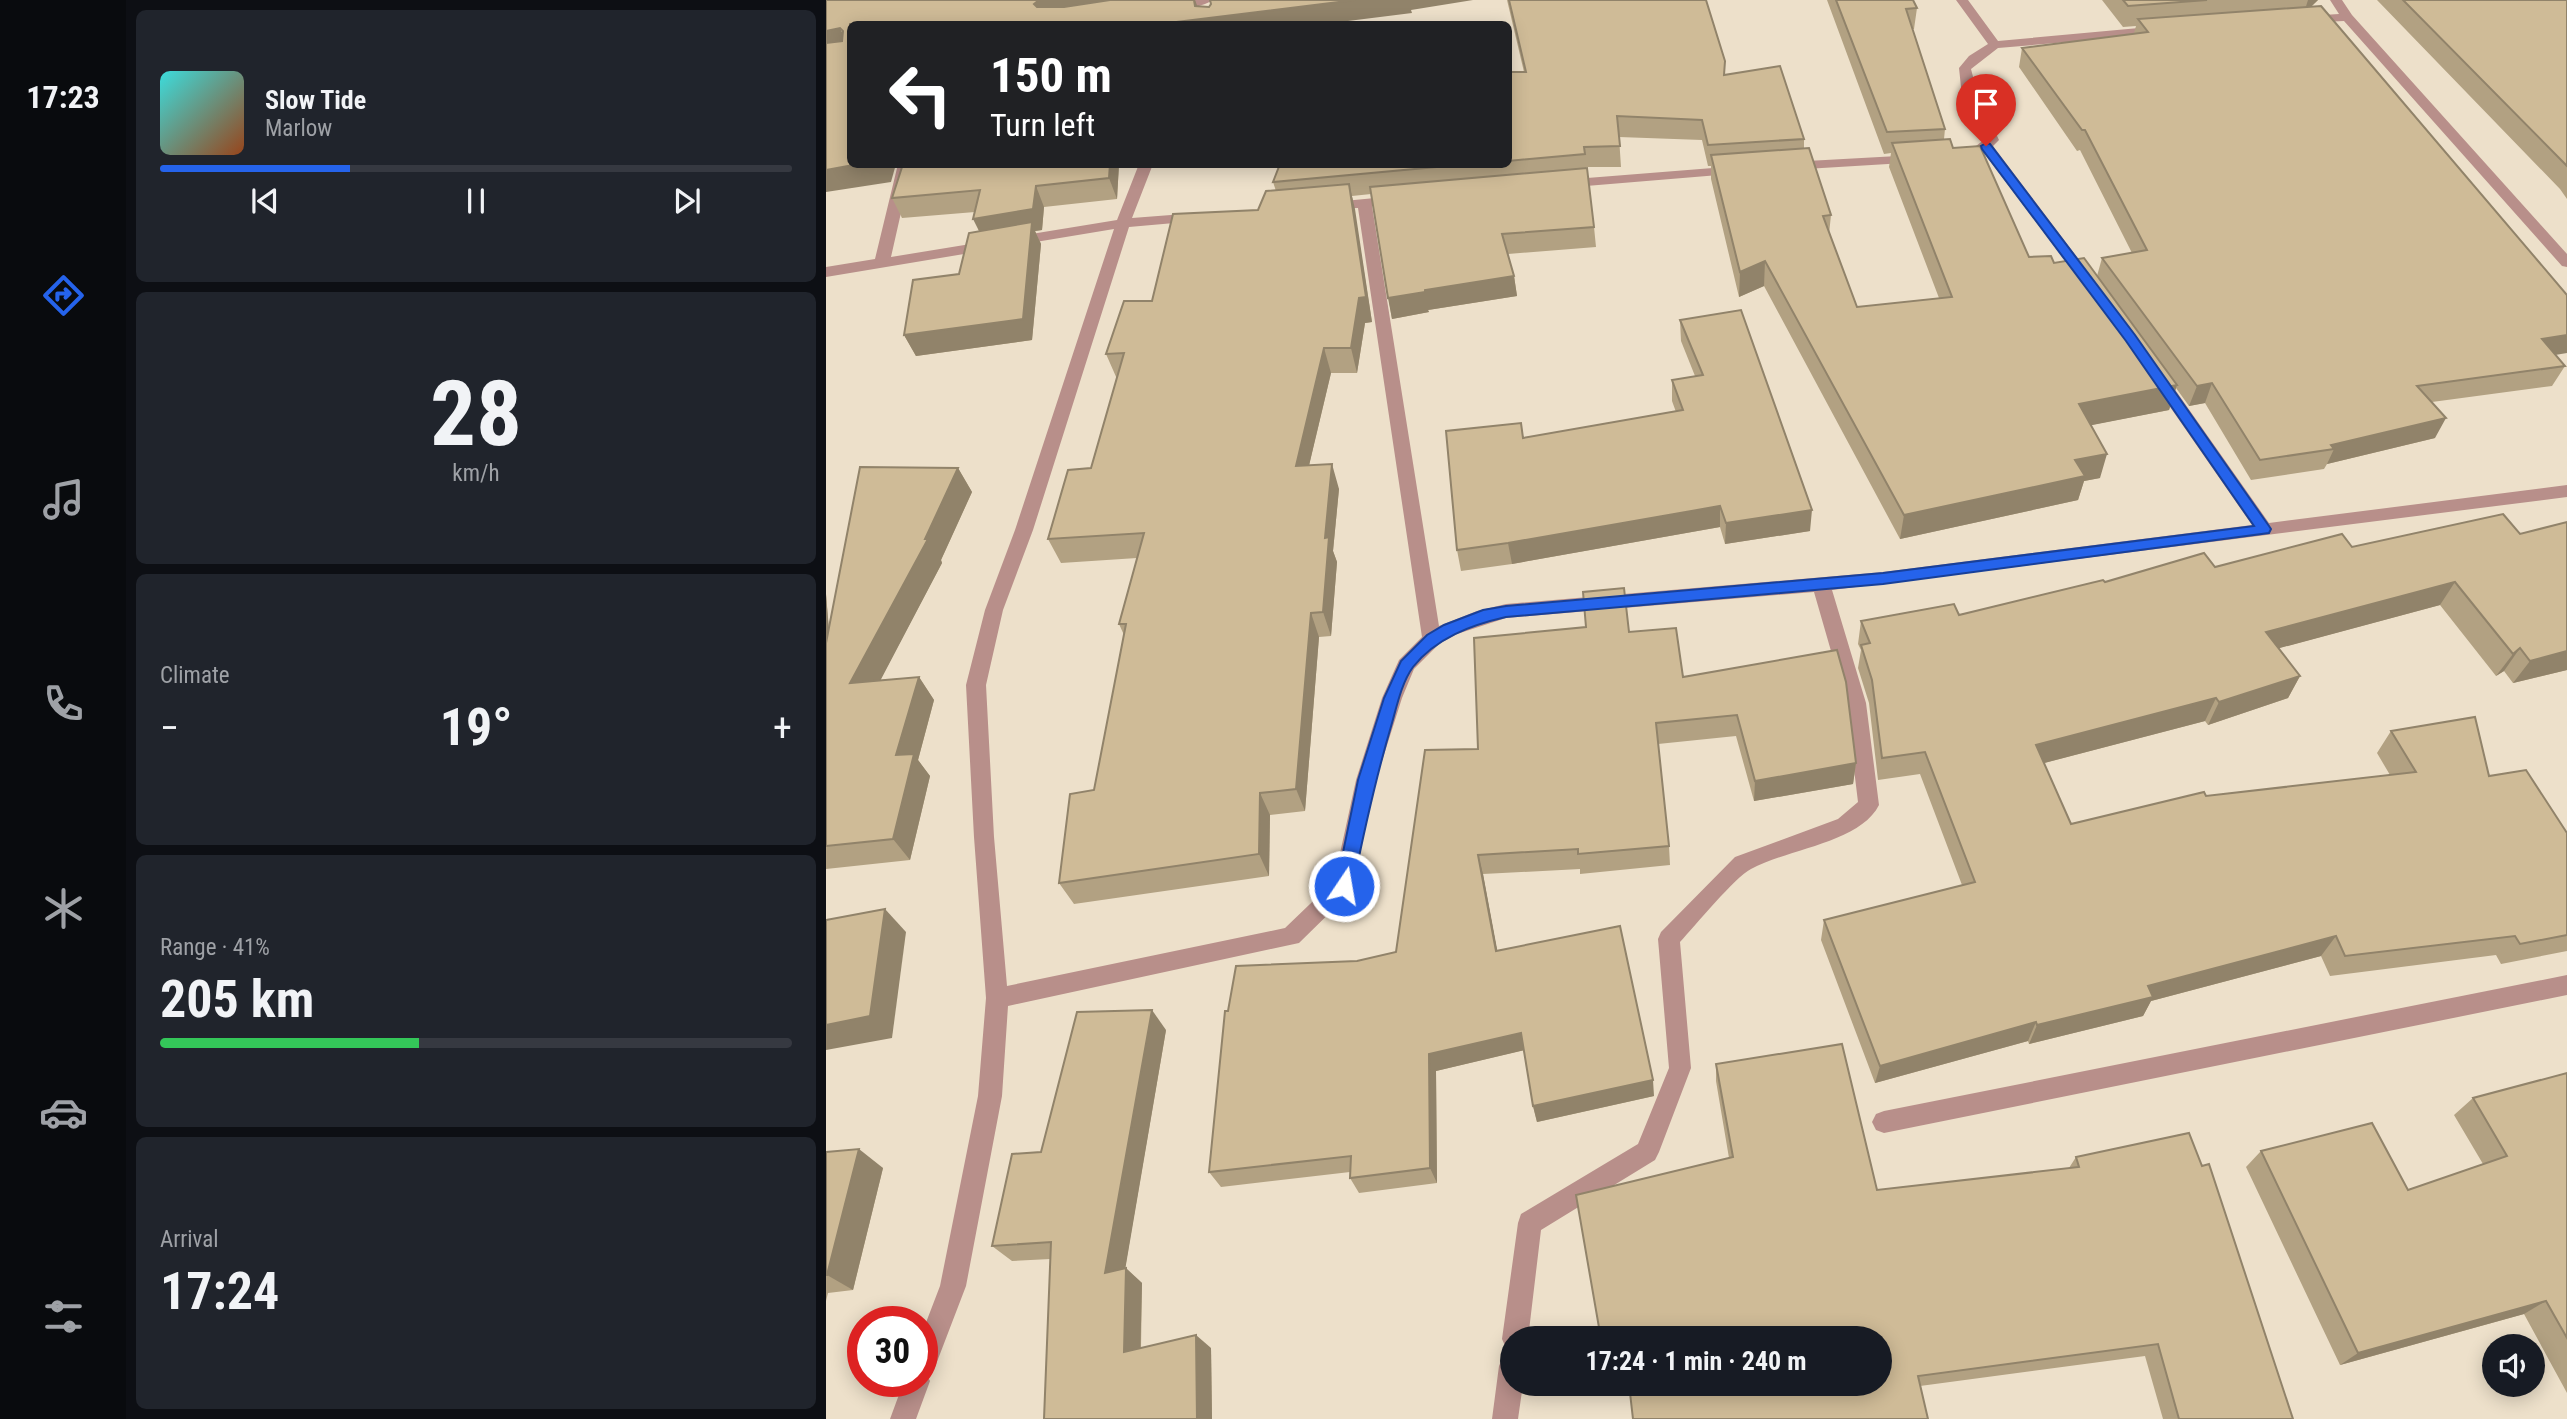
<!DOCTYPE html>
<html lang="en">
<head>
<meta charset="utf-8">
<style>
  body { margin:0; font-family:"Roboto Condensed",sans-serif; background:#20242c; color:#f1f3f6; height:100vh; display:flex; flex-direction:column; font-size:26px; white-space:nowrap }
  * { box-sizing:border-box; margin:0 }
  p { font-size:23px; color:#9ea1a6 }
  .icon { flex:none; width:38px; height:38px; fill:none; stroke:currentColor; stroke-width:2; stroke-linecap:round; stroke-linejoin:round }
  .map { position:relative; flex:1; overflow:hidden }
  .drawer { display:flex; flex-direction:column; gap:10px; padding:10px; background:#0d0f14; width:700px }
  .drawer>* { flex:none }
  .hud { position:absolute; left:21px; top:21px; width:665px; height:147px; border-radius:10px; box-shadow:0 4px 18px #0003; background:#202124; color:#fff; overflow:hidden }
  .controls { position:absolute; left:1656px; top:1334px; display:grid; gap:14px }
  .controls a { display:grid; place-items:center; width:63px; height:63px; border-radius:50%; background:#171b24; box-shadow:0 4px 18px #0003; font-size:35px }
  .speed { position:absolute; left:21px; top:1306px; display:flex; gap:14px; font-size:35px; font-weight:700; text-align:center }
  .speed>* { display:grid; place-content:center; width:91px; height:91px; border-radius:50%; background:#171b24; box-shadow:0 4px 18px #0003; line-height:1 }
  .speed .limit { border:10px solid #d22; background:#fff; color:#111 }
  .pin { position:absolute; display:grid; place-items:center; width:60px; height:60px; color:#fff; margin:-72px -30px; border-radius:50% 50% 50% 0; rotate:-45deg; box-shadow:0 0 7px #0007 }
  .pin .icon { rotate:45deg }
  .me { position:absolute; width:77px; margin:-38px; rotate:12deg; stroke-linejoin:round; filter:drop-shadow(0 0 5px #0008) }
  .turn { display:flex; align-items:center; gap:24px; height:147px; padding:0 28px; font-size:32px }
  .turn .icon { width:91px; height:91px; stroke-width:2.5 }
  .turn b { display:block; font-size:49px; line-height:60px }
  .big { font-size:52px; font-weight:700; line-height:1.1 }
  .drawer .card { flex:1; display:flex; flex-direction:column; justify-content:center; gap:10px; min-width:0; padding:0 24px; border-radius:10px; background:#20242c }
  .drawer .dial { align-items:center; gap:0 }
  .dial b { font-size:91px; line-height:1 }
  .song { display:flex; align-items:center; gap:21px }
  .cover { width:84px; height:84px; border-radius:10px; background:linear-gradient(135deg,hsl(180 70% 55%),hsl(20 70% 35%)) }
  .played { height:7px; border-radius:4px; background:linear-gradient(90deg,#2563eb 30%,#363941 30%) }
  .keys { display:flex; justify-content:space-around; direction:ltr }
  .heat { display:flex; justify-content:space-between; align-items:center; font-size:38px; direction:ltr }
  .charge { height:10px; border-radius:5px; background:linear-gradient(90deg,#34c759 41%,#363941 0) }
  .trip { position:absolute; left:674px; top:1326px; width:392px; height:70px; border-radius:35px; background:#171b24; box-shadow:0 4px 18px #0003; font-weight:700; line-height:70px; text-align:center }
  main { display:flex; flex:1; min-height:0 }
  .tabs { display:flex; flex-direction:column; width:126px; justify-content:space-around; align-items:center; background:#090b0e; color:#9ea1a6 }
  .tabs .icon { width:49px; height:49px }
  .tabs .selected { color:#2563eb }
  .tabs b { font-size:32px; color:#f1f3f6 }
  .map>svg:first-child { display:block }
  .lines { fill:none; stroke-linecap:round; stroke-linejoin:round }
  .minor { fill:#b88f8a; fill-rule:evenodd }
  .wall { fill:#b2a182 }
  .shaded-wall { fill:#91836a }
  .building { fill:#cfbb97; stroke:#91836a; stroke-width:2 }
  .route { fill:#2563eb; stroke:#184099; stroke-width:2 }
</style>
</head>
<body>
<main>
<nav class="tabs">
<b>17:23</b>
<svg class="icon selected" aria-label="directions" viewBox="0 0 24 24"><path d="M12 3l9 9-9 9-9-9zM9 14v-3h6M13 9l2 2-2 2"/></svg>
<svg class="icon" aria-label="music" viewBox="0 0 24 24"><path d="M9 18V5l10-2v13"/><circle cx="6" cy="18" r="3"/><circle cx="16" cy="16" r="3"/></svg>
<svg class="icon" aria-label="phone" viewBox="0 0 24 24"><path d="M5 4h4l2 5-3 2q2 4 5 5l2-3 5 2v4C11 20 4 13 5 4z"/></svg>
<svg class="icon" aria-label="climate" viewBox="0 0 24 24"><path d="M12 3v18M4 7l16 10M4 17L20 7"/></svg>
<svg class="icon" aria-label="car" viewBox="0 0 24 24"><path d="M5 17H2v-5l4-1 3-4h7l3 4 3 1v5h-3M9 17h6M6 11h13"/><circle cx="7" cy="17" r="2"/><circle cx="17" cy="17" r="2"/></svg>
<svg class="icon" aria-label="filters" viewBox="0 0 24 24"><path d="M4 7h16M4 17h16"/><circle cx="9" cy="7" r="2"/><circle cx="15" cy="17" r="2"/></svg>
</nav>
<section class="drawer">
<div class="card">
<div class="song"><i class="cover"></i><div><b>Slow Tide</b><p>Marlow</p></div></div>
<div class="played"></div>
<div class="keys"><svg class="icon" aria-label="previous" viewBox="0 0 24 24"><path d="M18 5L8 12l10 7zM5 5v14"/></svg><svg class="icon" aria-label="pause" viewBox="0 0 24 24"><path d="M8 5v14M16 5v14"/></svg><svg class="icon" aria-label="next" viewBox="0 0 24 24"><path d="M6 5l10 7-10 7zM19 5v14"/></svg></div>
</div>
<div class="card dial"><b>28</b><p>km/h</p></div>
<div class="card"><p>Climate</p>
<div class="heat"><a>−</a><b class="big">19°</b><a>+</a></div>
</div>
<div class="card"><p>Range · 41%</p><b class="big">205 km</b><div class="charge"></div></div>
<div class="card"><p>Arrival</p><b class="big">17:24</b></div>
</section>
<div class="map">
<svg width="1741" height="1419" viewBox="0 0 1741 1419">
  <rect width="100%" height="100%" fill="#ede0ca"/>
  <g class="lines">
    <!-- minor -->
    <g class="minor">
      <path d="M362 0H384L385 1C376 7 349 12 340 6Z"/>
      <polygon points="1130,0 1142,0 1172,41 1335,26 1341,30 1335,34 1172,48 1145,69 1152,96 1173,140 1167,146 1266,277 1268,280 1266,283 1256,283 1158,153 1130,160 1123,156 1150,146 1159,139 1135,87 1133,68 1143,56 1162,44"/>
      <polygon points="1504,0 1516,0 1526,15 1741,254 1741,267 1736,266 1518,21 1476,23 1476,17 1480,16 1513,14"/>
      <polygon points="1090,155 1095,156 1095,162 963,170 956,166 963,162"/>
      <path d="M72 164H86L65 257 291 220 313 164H327L306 218 371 213 378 217 371 221 303 227 207 530 177 610 160 685 168 837 181 986 459 928 508 881 530 780 556 698 573 660 596 637 532 208 497 209V203L570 196 577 200 570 204 546 206 613 626 651 611 680 604 1057 572 1426 525 1324 378 1332 373 1338 374 1443 523 1741 485V497L1006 590 1040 703 1053 805C1034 843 961 849 925 869 909 877 869 926 854 942L865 1068 833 1152 829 1160 715 1230 702 1339H686V1351L680 1348 676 1339 692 1223 695 1214 812 1144 843 1068 832 939 835 932 909 857 1012 819 1032 802 1020 703 988 592 680 618 631 634 613 644 588 669 576 698 550 780 525 892 473 943 182 1006 176 1096 140 1286 109 1367 102 1377 104 1381 90 1419H64L78 1381H96V1333L114 1286 152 1096 160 998 148 837 140 685 159 610 189 530 288 229 0 277V267L49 259Z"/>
      <polygon points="912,166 919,170 917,173 736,188 729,184 736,180"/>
      <polygon points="1741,975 1741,995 1058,1133 1050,1130 1046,1122 1050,1114 1058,1111"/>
      <polygon points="686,1353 686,1384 697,1384 692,1419 666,1419 673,1366 677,1357"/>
    </g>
  </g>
  <!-- wall -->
  <g class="wall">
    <polygon points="681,0 880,0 899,75 978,139 978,148 1005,215 1003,234 1031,307 1113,298 1063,167 1065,153 1058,154 1001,0 1087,0 1091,8 1088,29 1086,29 1119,129 1118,139 1127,148 1203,257 1228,263 1271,276 1276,258 1306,253 1254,150 1251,151 1193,67 1196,48 1308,33 1310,26 1297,27 1276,0 1492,0 1485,7 1730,355 1739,366 1726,386 1606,402 1609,438 1501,464 1498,469 1425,480 1379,403 1363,406 1350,388 1343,410 1265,425 1274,478 1258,481 1252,500 1074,539 938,286 913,297 885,179 885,166 882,166 876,140 793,137 795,167 760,167 768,227 770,247 682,254 688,276 691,296 602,310 603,312 566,319 545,194 526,196 546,322 539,323 531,373 505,373 483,465 513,489 507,551 511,562 505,636 493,637 479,811 444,815 443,876 248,904 233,883 268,790 298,635 293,624 311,558 235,563 222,539 265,468 291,379 280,354 326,301 432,210 450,191 447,182 454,164 682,164 682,72 698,72"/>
    <polygon points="1551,0 1741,0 1741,199 1734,189"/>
    <polygon points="293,164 291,199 218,207 216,230 209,231 215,244 206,340 90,356 78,335 133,274 153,231 149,212 76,218 66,198"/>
    <polygon points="854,320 984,531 899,544 894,527 686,564 635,571 631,550 697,438 850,412 846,401 846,380 869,376 855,341"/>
    <polygon points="132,468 146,492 115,560 116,563 54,680 93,677 108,700 92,760 104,776 84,860 0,869 0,594 3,629"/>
    <polygon points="1741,522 1741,670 1687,683 1678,671 1670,676 1614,605 1453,648 1474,676 1462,698 1382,725 1379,721 1218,763 1245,824 1380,796 1564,775 1551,753 1565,731 1663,776 1741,833 1741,951 1675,964 1670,955 1504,976 1495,956 1325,1001 1317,1016 1203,1044 1202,1041 1049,1083 995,940 998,920 1136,885 1094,774 1052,780 1043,703 1032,668 1035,650 1032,644 1035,621 1133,615 1279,582 1526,547 1694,534"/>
    <polygon points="803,632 857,677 1030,763 1027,784 928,801 910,736 832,744 843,846 844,865 754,874 754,869 657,874 671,951 828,1096 711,1122 707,1106 698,1050 610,1071 611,1183 533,1193 524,1178 524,1172 395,1187 383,1172 402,1011 531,961 570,952 652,749"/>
    <polygon points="340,1030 299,1268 316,1283 315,1348 385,1348 386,1419 224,1259 186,1261 166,1246 215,1152"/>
    <polygon points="890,1064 1051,1190 1243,1168 1250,1157 1467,1419 1337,1419 1319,1356 1094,1386 903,1158 890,1081"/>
    <polygon points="1741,1073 1741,1393 1698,1314 1514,1365 1420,1167 1435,1151 1582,1190 1657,1164 1628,1115 1647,1098"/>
    <polygon points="0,1152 57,1168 27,1290 2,1293 0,1301"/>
  </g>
  <!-- shaded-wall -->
  <g class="shaded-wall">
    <polygon points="213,0 343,0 215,24 208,4"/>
    <polygon points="368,0 369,0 372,8 529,0 647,0 585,10 586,13 498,24 334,24 369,6"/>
    <polygon points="1482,0 1492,0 1478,13"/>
    <polygon points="14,28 24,48 0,53 0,31"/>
    <polygon points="33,164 70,164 65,182 0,192 0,170"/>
    <polygon points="284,164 293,164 291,199 283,178"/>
    <polygon points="523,184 529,209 546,322 539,323 531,373 525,348"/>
    <polygon points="210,186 218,207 216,230 209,231 215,244 206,340 90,356 78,335 197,319 147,219"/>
    <polygon points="939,261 938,286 913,297 914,272"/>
    <polygon points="688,276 691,296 602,310 603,312 566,319 562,298 599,290"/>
    <polygon points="1741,335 1741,353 1704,359 1716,339"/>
    <polygon points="498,348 505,373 477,491 470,466"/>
    <polygon points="1386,383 1379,403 1363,406 1371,386"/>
    <polygon points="1351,385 1343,410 1246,429 1253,404"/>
    <polygon points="1620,418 1609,438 1501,464 1508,449 1505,445"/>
    <polygon points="1281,454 1274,478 1258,481 1252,500 1074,539 1078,515 1249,460"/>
    <polygon points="506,464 513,489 507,551 511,562 505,636 497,612 499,538"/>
    <polygon points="132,468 146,492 115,560 116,563 41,706 24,683 99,539"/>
    <polygon points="894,506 894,527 686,564 682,543"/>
    <polygon points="986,510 984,531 899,544 900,523"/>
    <polygon points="1629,582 1614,605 1428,655 1440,632"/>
    <polygon points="0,594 6,671 0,664"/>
    <polygon points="485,613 493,637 479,811 470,789"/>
    <polygon points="1694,648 1678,671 1670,676 1687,654"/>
    <polygon points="1741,651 1741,670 1687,683 1704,661"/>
    <polygon points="1474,676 1462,698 1382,725 1393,702"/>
    <polygon points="93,677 108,700 92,760 104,776 84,860 67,839 70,755"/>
    <polygon points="1390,698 1379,721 1203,767 1210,745"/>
    <polygon points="1030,763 1027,784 928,801 929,781"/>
    <polygon points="434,793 444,815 443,876 433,854"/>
    <polygon points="652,855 657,874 675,970 670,951"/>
    <polygon points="59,909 80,932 66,1038 0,1050 0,1025"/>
    <polygon points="1510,936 1495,956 1325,1001 1317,1016 1203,1044 1211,1025 1322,986"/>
    <polygon points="326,1010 340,1030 296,1288 279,1273"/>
    <polygon points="1210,1022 1202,1041 1049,1083 1054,1066"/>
    <polygon points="695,1033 699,1050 610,1071 611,1183 604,1168 603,1054"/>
    <polygon points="827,1080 828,1096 711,1122 707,1106"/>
    <polygon points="33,1149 57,1168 27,1290 1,1275"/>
    <polygon points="300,1268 316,1283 314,1365 298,1352"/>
    <polygon points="1720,1301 1698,1314 1514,1365 1532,1353"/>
    <polygon points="370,1335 385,1348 386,1419 371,1419"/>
  </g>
  <!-- building -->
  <g class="building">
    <polygon points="0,0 213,0 208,4 211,7 238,7 284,0 368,0 369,6 383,7 385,4 384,0 529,0 334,24 24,24 24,164 33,164 0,170 0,43 16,41 17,31 14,28 0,31"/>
    <polygon points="683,0 880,0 899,61 898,75 954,66 978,139 882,145 876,120 791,116 794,146 758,147 759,154 682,161 682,72 700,72"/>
    <polygon points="1010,0 1087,0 1091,8 1080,9 1119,129 1061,132"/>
    <polygon points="1297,0 1381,0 1302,6"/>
    <polygon points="1577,0 1741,0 1741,166"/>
    <polygon points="1495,6 1741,295 1741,335 1716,339 1739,366 1591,386 1620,418 1505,445 1508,449 1434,460 1386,383 1371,386 1276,258 1321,250 1259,130 1256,130 1196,48 1322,32 1312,19"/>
    <polygon points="1124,139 1127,148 1154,146 1203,257 1225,256 1228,263 1258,258 1351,385 1253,404 1281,454 1249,460 1259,476 1078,515 939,261 914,272 885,155 983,148 1005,215 997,216 1031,307 1126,297 1066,143"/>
    <polygon points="77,164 284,164 283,178 210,186 207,209 147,219 154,190 66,198"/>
    <polygon points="454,164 643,164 447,182"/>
    <polygon points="761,168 768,227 676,234 688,276 599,290 599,292 562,298 544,187"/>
    <polygon points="523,184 540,297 533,298 525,348 498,348 470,466 506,464 499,538 503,537 497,612 485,613 470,789 434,793 433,854 233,883 244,794 268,790 300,624 293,624 318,533 222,539 242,470 265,468 298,353 280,354 298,301 326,301 347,214 432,210 440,191"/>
    <polygon points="206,222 197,319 78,335 87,280 133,274 143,233"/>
    <polygon points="915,310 986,510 900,523 894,506 682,543 631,550 620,431 695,423 697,438 857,410 846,380 877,375 854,320"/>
    <polygon points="34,467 132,468 99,539 102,539 24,683 93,677 70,755 88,754 67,839 0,846 0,643"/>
    <polygon points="1677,514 1694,534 1741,522 1741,651 1704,661 1694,648 1687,654 1629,582 1440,632 1474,676 1393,702 1390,698 1210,745 1245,824 1378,792 1380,796 1590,772 1565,731 1649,717 1663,776 1700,770 1741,833 1741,935 1694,944 1689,936 1519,956 1510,936 1322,986 1327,997 1211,1025 1210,1022 1054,1066 998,920 1149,882 1099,752 1056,758 1046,680 1035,645 1044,643 1035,621 1128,604 1133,615 1277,580 1279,582 1378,553 1389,567 1516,534 1526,547"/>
    <polygon points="798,588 803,632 850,628 857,677 1011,650 1020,682 1030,763 929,781 911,715 830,723 843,846 752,854 752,849 652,855 670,951 794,926 827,1080 707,1106 695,1033 603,1054 604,1168 524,1178 525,1156 383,1172 399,1011 402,1011 410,966 531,961 570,952 599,750 652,749 648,638 760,627 757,592"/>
    <polygon points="59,909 44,1016 0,1025 0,920"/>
    <polygon points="326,1010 279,1273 300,1268 298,1352 370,1335 371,1419 218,1419 225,1242 166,1246 186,1154 215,1152 251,1012"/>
    <polygon points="1016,1044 1051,1190 1253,1167 1250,1157 1363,1133 1376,1166 1383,1164 1467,1419 1353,1419 1332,1344 1092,1376 1102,1419 807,1419 803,1384 1054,1384 1054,1339 775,1339 750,1195 907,1157 890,1064"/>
    <polygon points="1741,1073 1741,1338 1720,1301 1532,1353 1435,1151 1546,1123 1582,1190 1681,1156 1647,1098"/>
    <polygon points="33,1149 1,1275 0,1275 0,1152"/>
  </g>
  <!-- route -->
  <path class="route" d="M1160 143 1164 144 1309 335 1443 526 1445 529 1443 533 1057 584 680 617C645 625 610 638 587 667 576 682 571 705 566 723 550 777 538 831 527 886L525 891 518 893 512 891 510 886 532 780 558 698 575 661 601 635 618 625 657 610 680 606 1057 573 1428 526 1300 341 1156 149 1155 146Z"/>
</svg>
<div class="controls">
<a><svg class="icon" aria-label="sound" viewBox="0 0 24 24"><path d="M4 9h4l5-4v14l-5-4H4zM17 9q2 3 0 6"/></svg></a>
</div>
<div class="speed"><div class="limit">30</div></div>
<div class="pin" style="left:1160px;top:146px;background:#d93025"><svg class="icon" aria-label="arrive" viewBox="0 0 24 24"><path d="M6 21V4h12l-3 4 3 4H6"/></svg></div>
<svg class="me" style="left:518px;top:886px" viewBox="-20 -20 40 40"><circle r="17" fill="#2563eb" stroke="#fff" stroke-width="3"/><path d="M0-11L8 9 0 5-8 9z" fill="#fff"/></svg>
<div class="trip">17:24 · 1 min · 240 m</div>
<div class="hud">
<div class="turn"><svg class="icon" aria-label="left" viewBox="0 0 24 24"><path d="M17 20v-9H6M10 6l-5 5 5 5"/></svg><div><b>150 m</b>Turn left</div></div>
</div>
</div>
</main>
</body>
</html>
